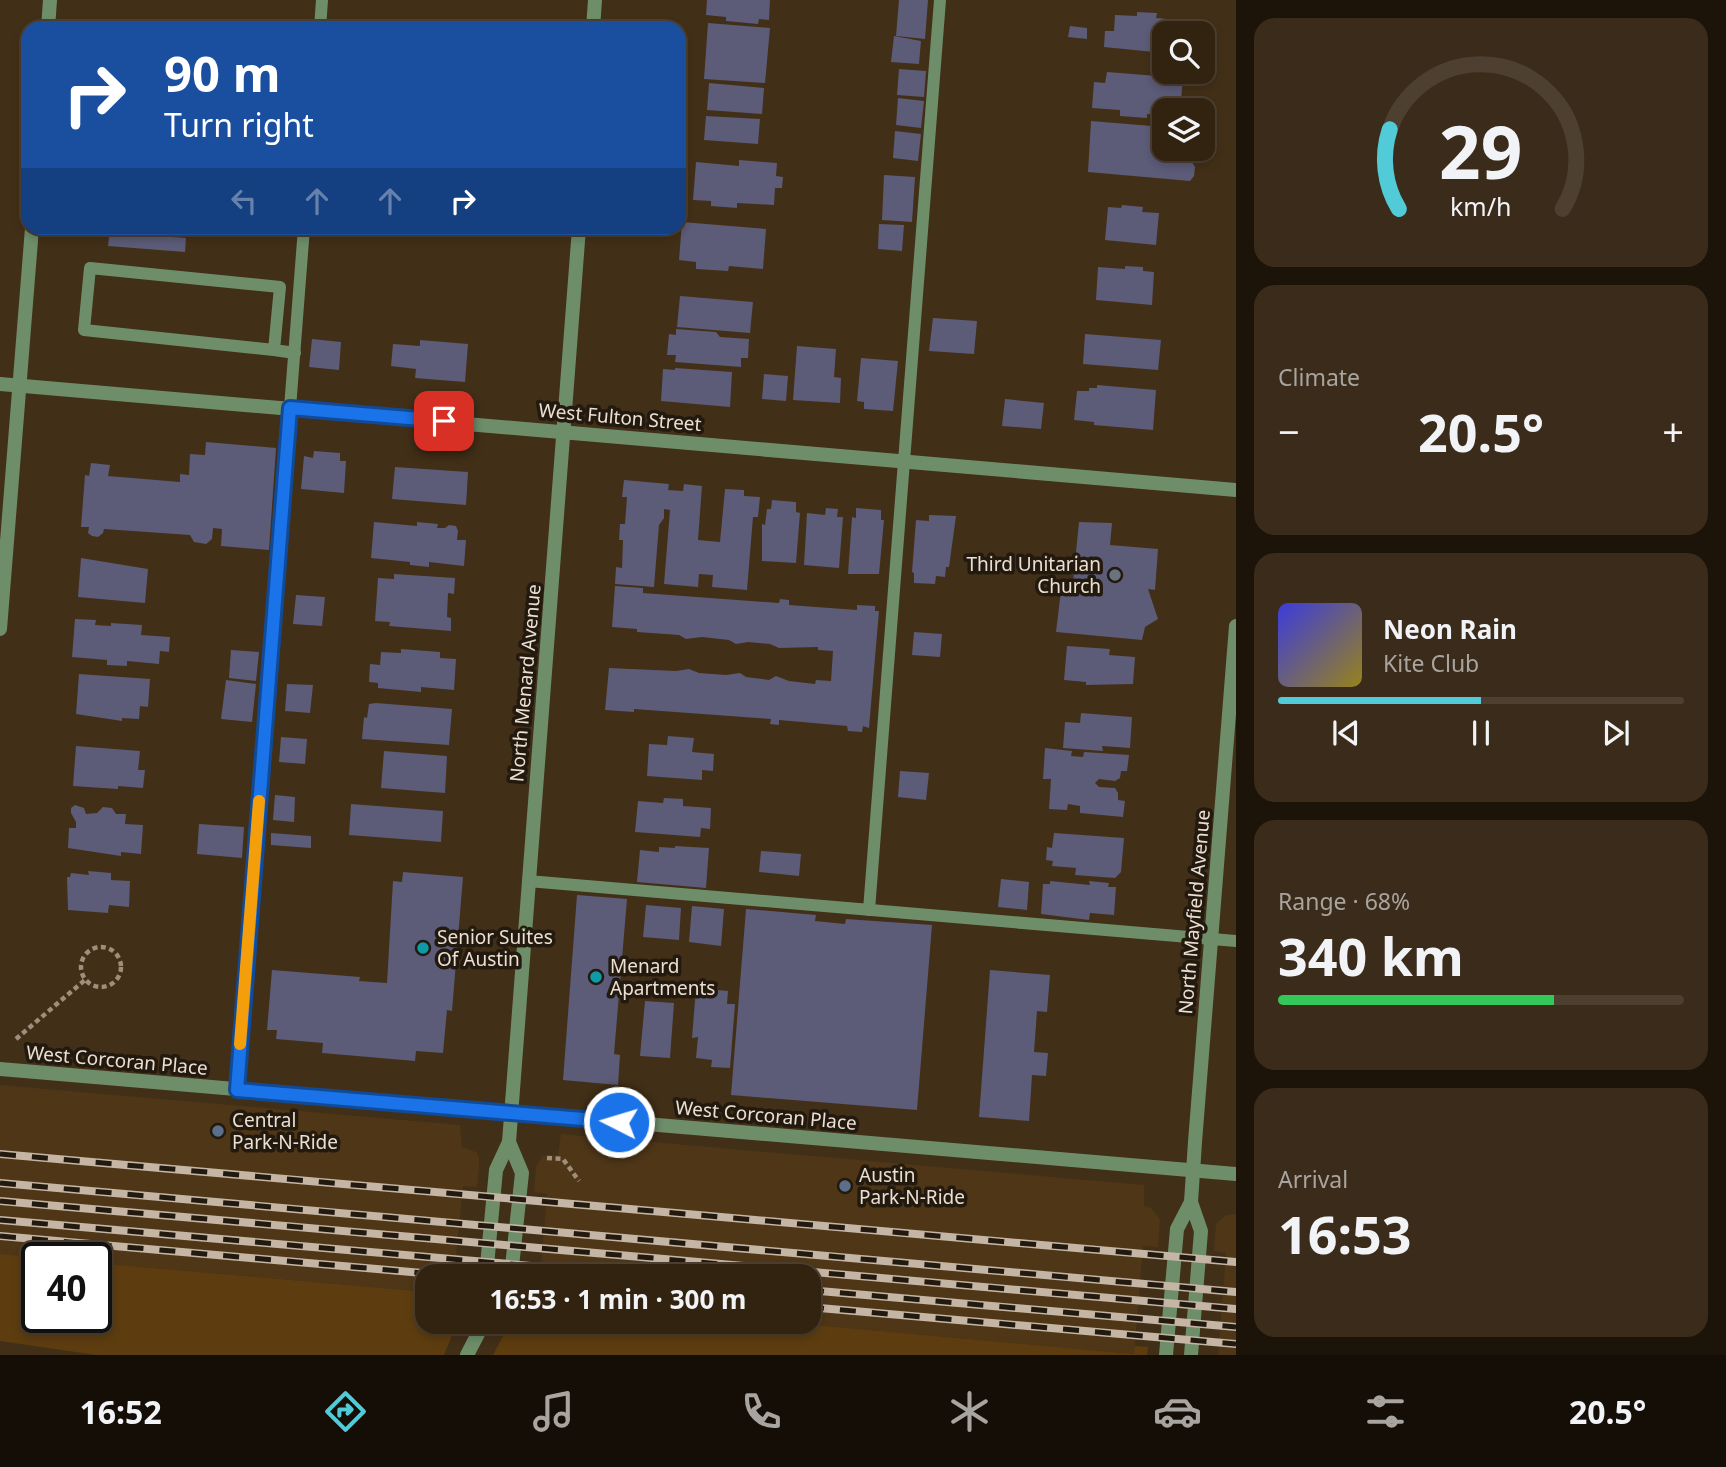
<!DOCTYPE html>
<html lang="en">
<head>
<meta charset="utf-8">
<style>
  body { margin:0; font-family:"Noto Sans",sans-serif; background:#3a2b1a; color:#f1f3f6; height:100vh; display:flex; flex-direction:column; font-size:26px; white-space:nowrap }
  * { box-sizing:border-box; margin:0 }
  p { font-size:23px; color:#a8a49f }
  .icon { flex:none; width:38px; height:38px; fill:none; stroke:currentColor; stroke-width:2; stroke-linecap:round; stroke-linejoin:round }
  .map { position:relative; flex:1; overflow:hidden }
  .side { display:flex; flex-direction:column; gap:18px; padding:18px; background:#1c1309; width:490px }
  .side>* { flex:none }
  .banner { position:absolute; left:21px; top:21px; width:665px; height:214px; border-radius:21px; box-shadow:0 4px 10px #0003,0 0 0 2px #4d4031; background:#1a4fa0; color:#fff; overflow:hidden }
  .tools { position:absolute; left:1152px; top:21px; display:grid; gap:14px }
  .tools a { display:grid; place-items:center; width:63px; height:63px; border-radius:14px; background:#322311; box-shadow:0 4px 10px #0003,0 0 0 2px #4d4031; font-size:35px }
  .speed { position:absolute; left:21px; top:1242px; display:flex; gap:14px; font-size:35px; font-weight:700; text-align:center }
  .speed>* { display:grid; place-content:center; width:91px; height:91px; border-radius:50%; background:#322311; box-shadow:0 4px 10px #0003,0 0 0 2px #4d4031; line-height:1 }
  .speed .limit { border:4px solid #111; border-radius:10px; background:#fff; color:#111 }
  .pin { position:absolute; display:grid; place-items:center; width:60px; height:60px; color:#fff; margin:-30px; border-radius:14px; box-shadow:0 4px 10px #0006 }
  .me { position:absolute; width:77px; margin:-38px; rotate:275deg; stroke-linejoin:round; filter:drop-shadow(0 0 5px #0008) }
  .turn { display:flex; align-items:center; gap:24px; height:147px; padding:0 28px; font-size:32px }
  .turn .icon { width:91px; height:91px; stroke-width:2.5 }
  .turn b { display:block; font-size:49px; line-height:60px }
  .lanes { display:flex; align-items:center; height:66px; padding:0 28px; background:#0003; justify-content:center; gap:35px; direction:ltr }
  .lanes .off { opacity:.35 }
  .big { font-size:52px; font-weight:700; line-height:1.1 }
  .side .card { flex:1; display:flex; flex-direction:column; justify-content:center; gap:10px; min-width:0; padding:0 24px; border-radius:21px; background:#3a2b1a }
  .side .dial { align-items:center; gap:0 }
  .dial svg { height:182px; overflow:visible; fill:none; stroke:#4d4031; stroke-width:7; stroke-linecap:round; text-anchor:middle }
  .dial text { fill:#f1f3f6; stroke:none }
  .song { display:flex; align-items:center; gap:21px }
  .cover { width:84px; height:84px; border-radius:10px; background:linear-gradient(135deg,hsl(240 70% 55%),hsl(50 70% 35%)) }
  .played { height:7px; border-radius:4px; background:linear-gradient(90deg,#52cbd8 50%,#4d4031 50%) }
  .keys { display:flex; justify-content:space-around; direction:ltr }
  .heat { display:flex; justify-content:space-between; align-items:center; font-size:38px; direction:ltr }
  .charge { height:10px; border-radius:5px; background:linear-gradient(90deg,#34c759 68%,#4d4031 0) }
  .trip { position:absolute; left:415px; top:1264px; width:406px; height:70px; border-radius:21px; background:#322311; box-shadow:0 4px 10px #0003,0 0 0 2px #4d4031; font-weight:700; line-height:70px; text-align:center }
  .tabs { display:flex; height:112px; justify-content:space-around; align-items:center; background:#140e07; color:#a8a49f }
  .tabs .icon { width:49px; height:49px }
  .tabs .on { color:#52cbd8 }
  .tabs b { font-size:32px; color:#f1f3f6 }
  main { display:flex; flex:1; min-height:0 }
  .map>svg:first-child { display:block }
  .built { fill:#4e3617 }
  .green { fill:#5d3d10 }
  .building { fill:#5c5b78 }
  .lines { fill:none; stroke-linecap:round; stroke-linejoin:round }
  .path { stroke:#9e8e7b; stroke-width:4.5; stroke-dasharray:5 3.5; stroke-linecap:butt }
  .service { stroke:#6e8e6a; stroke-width:12 }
  .minor { stroke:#6e8e6a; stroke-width:14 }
  .tertiary { stroke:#6e8e6a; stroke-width:14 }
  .rail-casing { stroke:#c4b5a5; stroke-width:8 }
  .rail { stroke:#22190f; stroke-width:5; stroke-dasharray:16; stroke-linecap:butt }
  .route-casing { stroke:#114b97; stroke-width:18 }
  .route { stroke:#1a73e8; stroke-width:12 }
  .slow { stroke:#f59e0b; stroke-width:12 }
  .worship-dot { fill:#6b7280; stroke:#22190f; stroke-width:2.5 }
  .culture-dot { fill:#0f9aa8; stroke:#22190f; stroke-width:2.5 }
  .service-dot { fill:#5c6f8a; stroke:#22190f; stroke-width:2.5 }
  .labels { text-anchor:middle; stroke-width:7; stroke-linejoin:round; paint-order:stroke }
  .street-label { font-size:19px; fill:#ecdfd1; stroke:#22190f }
  .poi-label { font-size:19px; fill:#ecdfd1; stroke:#22190f; text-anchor:start }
</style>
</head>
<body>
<main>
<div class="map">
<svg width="1236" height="1355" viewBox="0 0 1236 1355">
  <rect width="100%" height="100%" fill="#422f17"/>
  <!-- built -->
  <g class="built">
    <polygon points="0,1085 460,1125 462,1147 476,1152 479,1157 479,1169 477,1187 463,1186 454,1276 427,1276 427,1292 96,1263 96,1258 45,1258 0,1254"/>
    <polygon points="561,1134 1144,1185 1144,1206 1151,1208 1160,1219 1158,1247 1143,1246 1134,1354 770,1321 808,1321 808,1276 540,1276 547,1194 534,1192 536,1167 542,1156 558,1155"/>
    <polygon points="1236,1214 1236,1355 1218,1355 1226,1253 1214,1251 1216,1224 1226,1215"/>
  </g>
  <!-- green -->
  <g class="green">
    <polygon points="0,1254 45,1258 37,1258 37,1318 96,1318 96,1263 427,1292 427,1321 458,1321 444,1355 96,1355 0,1341"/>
    <polygon points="511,1321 770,1321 1133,1354 1135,1346 1148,1347 1147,1355 493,1355"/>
  </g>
  <!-- building -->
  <g class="building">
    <polygon points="707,0 770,0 769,20 759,19 758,24 726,21 726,17 706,15"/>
    <polygon points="899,0 928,0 925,39 896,36"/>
    <polygon points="1137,12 1157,13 1156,18 1190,21 1189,33 1164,33 1164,53 1104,47 1105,31 1114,31 1115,15 1137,16"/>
    <polygon points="708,23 770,28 765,83 704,79"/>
    <polygon points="1070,26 1087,28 1087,39 1068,37"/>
    <polygon points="894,36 921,41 919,64 891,62"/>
    <polygon points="899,69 926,71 924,97 897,95"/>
    <polygon points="1107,72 1183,78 1180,110 1164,110 1164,115 1147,114 1147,118 1120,116 1120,110 1092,108 1094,82 1105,83"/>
    <polygon points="709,83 764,88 762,114 707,110"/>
    <polygon points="898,98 924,101 921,128 896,125"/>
    <polygon points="706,116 760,119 758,144 704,140"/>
    <polygon points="1091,121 1164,127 1164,149 1188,149 1187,162 1192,162 1195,167 1194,176 1190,181 1088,172"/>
    <polygon points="895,131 921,134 918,161 893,158"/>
    <polygon points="739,160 777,163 776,176 783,177 782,188 775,188 774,205 737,203 737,208 711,206 711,201 693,200 696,162 739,166"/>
    <polygon points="884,175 915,177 912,222 882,220"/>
    <polygon points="1122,205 1143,207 1142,212 1159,213 1156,245 1105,240 1108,207 1121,208"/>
    <polygon points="682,222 766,229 763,269 729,266 728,271 696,269 696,262 679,260"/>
    <polygon points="879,224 904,225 902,251 878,249"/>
    <polygon points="110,228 167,228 167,229 173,230 172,237 186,238 185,252 108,246"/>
    <polygon points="263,228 289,228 288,236 262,233"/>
    <polygon points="1125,266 1143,267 1143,271 1154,272 1152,305 1096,300 1098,267 1125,269"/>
    <polygon points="680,296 753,302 750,333 677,327"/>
    <polygon points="933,318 977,321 974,354 929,351"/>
    <polygon points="676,329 716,332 720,337 749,339 748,358 741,358 741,367 675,362 676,355 667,355 669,334 676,335"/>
    <polygon points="1085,334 1161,340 1158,370 1083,364"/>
    <polygon points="312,339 341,342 339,370 309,367"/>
    <polygon points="420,340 468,344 465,382 415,378 416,369 391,366 393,344 420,346"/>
    <polygon points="797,346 836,349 834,377 841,378 840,403 793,400"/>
    <polygon points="861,358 898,361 893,411 864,409 864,402 857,401"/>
    <polygon points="675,368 732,372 730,407 661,401 663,369 675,370"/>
    <polygon points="764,374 788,376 786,401 762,399"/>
    <polygon points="1097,385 1156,390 1153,430 1094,425 1094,422 1074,420 1077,391 1089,391 1089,388 1097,388"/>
    <polygon points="1005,399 1044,403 1041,429 1002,426"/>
    <polygon points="206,442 276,448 269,550 221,546 222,529 213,528 212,539 206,544 194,542 190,535 104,529 103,533 98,537 92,536 88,533 89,527 81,527 85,475 89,476 91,463 110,465 108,476 180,482 180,474 189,475 190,454 205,455"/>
    <polygon points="314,451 340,453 340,461 346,461 344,493 301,489 304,456 313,458"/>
    <polygon points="395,467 468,472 466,505 392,499"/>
    <polygon points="624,480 669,484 668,490 683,491 684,484 702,486 698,540 720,542 725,489 744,490 744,496 760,497 758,517 753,517 747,590 712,587 713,575 699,574 698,587 664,584 670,510 664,509 664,518 659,525 654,587 615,584 616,567 622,568 623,540 619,540 620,524 625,524 627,497 622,497"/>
    <polygon points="772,500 796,502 796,512 800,513 796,563 762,561 762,524 765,525 767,509 771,509"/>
    <polygon points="826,508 838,509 837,517 843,517 839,568 804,565 807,513 825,515"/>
    <polygon points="856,508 881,510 881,520 884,520 879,574 848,574 852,517 856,518"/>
    <polygon points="929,515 956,516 949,567 946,567 945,577 936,576 935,584 914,583 914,573 912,572 916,520 929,521"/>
    <polygon points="374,522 417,526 417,522 438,524 437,528 445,528 449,525 456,526 458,531 457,540 466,540 464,566 429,562 429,567 410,565 410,562 371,558"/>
    <polygon points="1079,522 1112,523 1110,545 1158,549 1155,590 1148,589 1158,619 1145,627 1142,640 1056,632 1062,582 1073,582"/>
    <polygon points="81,558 148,569 145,603 78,597"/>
    <polygon points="394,574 455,578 454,594 448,593 447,617 451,618 451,631 389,626 390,622 375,621 378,578 394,579"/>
    <polygon points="615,586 643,588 643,593 779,603 780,599 789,600 789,605 857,610 857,605 875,606 875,611 879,611 869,728 863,726 862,732 848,731 847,726 779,720 779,725 770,724 771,719 634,709 634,712 605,710 609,668 676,671 689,669 699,673 726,675 740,673 746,677 769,680 776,676 789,681 815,684 816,680 831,681 833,651 818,650 818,647 779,648 770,644 748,642 736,644 729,640 702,637 686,639 679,635 637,632 637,629 612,627"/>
    <polygon points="296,595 325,597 322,626 293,624"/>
    <polygon points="75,619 96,620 95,625 111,626 111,623 142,625 141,635 170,637 169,652 160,651 159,664 127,661 127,666 107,665 107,660 72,657"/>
    <polygon points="914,632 942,634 940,657 912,655"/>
    <polygon points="1067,646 1110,649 1109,655 1135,657 1133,684 1086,685 1086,682 1064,680"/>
    <polygon points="401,649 440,652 440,658 456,659 454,690 421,687 421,692 378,688 378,683 369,682 370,664 380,665 381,652 401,653"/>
    <polygon points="231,650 259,652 256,681 229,678"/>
    <polygon points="79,674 150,679 148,707 140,706 139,719 122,718 122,721 76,714"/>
    <polygon points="226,680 256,684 252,722 221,719"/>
    <polygon points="287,684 313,685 310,713 285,711"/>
    <polygon points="376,703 452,709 449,745 362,739 364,717 367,718 369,704"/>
    <polygon points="1081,713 1132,717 1130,748 1102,746 1103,751 1063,748 1065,722 1080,723"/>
    <polygon points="668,736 694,738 692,752 714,754 713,771 702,770 702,780 647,776 649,744 667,745"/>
    <polygon points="281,737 307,739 305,764 279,762"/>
    <polygon points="76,746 140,751 138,770 145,770 143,788 118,786 118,789 73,786"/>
    <polygon points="1045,748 1072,751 1071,756 1083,757 1084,752 1129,755 1127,771 1121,771 1120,778 1115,781 1099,779 1095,783 1099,787 1115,788 1118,793 1118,800 1125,801 1123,817 1080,813 1080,806 1068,804 1067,810 1049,809 1051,779 1043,779"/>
    <polygon points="384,751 447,756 445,793 381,788"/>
    <polygon points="900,771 929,773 926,800 898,797"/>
    <polygon points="275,795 295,797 294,822 273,820"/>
    <polygon points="664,798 683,799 683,806 711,808 710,829 701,828 700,837 635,832 638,801 663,803"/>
    <polygon points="351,804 443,811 441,842 349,835"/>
    <polygon points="75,805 84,808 86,814 97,813 103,807 112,808 116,814 126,814 125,824 143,825 141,854 121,852 121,856 68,848 69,828 76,828 76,822 71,813 71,808"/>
    <polygon points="199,824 244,827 242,858 197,854"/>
    <polygon points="271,833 311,836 311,848 271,845"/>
    <polygon points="1054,833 1124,838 1121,872 1115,878 1075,875 1076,868 1052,866 1053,861 1046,860 1047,847 1052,848"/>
    <polygon points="675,846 709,848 706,888 637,882 640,850 659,852 659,847 675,848"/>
    <polygon points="761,851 801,854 799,876 759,872"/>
    <polygon points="88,871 111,873 111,880 130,881 129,907 109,905 108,913 68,910 67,877 70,877 71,873 89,875"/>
    <polygon points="403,872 463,877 452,1011 447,1010 443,1053 416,1051 415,1061 322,1053 323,1043 276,1039 277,1030 267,1030 272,970 360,977 359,981 387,983 393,881 402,882"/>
    <polygon points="1001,879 1029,882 1027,910 998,907"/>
    <polygon points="1050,881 1090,885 1089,881 1109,883 1108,887 1116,887 1114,915 1090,913 1089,920 1041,914 1043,884 1050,884"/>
    <polygon points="577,895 627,899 614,1054 620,1055 618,1085 563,1080"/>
    <polygon points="646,905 681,908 679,940 643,937"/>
    <polygon points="692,906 724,909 721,946 689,942"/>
    <polygon points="746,909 816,915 815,921 845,924 846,919 932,925 917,1110 731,1095"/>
    <polygon points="990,970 1050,975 1047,1012 1037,1011 1034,1052 1048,1053 1046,1076 1032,1075 1029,1121 979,1117"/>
    <polygon points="696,988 728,991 727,1004 735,1004 730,1068 711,1067 712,1060 696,1058 698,1037 692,1038"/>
    <polygon points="645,1001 674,1003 670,1058 640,1056"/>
  </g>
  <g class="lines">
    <!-- path -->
    <g class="path">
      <circle cx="101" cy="967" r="20"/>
      <polyline points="16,1039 86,979"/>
      <polyline points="547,1158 563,1159 579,1181"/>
    </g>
    <!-- service -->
    <g class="service">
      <polyline points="320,28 322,0"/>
      <polyline points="274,350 280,287 90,268 84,330 274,350 295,353"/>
      <polyline points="528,881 1236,941"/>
      <polyline points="869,910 940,0"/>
      <polyline points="237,1089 304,228"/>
    </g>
    <!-- minor -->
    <g class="minor">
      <polyline points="48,28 50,0"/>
      <polyline points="593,28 595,0"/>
      <polyline points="0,384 1236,490"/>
      <polyline points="0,629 32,228"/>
      <polyline points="509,1142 522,1173 511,1276"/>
      <polyline points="486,1276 496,1170 509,1142 579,228"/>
      <polyline points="467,1355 481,1328 487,1321"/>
      <polyline points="1166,1355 1177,1229 1191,1202"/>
      <polyline points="1191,1355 1201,1231 1191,1202 1195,1142 1236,626"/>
    </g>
    <!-- tertiary -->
    <polyline class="tertiary" points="0,1069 1236,1174"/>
    <!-- rail casing -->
    <g class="rail-casing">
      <g id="rail">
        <polyline points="0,1154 1236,1262"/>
        <polyline points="0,1183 1236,1292"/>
        <polyline points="0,1201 1236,1309"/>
        <polyline points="0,1220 648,1276"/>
        <polyline points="0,1236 457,1276"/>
        <polyline points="808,1290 1236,1327"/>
        <polyline points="808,1307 1236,1344"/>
      </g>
    </g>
    <!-- rail -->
    <use href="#rail" class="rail"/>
  </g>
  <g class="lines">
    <!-- route casing -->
    <g class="route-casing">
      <polyline id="route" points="444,421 290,408 237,1090 619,1122"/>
    </g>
    <!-- route -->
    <use href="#route" class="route"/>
    <!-- slow -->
    <polyline class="slow" points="240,1044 259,801"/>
  </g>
  <!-- markers -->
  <circle class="worship-dot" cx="1115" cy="575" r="7"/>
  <g class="culture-dot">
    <circle cx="423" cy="948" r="7"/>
    <circle cx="596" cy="977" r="7"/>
  </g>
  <g class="service-dot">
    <circle cx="218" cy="1131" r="7"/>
    <circle cx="845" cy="1186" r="7"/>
  </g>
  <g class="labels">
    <!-- street labels -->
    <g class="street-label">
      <text transform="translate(620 417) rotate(5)" y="7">West Fulton Street</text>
      <text transform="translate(525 683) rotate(-85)" y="7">North Menard Avenue</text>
      <text transform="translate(1194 912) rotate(-85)" y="7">North Mayfield Avenue</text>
      <text transform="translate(117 1060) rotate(5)" y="7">West Corcoran Place</text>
      <text transform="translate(766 1115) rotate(5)" y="7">West Corcoran Place</text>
    </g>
    <!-- poi labels -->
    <g class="poi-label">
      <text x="1101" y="571" text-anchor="end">Third Unitarian<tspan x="1101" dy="22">Church</tspan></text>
      <text x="437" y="944">Senior Suites<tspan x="437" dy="22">Of Austin</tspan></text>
      <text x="610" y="973">Menard<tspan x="610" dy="22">Apartments</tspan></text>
      <text x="232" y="1127">Central<tspan x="232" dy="22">Park-N-Ride</tspan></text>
      <text x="859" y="1182">Austin<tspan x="859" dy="22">Park-N-Ride</tspan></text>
    </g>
  </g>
</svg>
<div class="tools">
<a><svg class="icon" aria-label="search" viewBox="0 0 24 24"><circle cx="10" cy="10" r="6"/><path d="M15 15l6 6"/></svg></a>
<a><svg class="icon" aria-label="layers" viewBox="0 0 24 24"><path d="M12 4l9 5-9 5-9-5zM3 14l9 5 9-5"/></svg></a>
</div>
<div class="speed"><div class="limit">40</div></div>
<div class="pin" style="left:444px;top:421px;background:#d93025"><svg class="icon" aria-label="arrive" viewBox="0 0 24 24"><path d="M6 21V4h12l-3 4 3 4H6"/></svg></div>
<svg class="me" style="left:619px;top:1122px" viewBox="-20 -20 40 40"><circle r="17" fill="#1a73e8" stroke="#fff" stroke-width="3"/><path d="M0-11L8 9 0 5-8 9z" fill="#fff"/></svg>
<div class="trip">16:53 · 1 min · 300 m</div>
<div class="banner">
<div class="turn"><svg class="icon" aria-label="right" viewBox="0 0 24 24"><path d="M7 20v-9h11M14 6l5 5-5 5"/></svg><div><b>90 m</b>Turn right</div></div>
<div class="lanes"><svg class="icon off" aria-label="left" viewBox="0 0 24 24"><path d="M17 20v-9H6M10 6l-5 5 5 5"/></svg><svg class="icon off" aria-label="ahead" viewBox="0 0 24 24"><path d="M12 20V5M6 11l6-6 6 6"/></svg><svg class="icon off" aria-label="ahead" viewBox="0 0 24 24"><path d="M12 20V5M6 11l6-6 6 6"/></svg><svg class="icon" aria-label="right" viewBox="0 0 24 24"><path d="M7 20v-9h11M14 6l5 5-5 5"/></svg></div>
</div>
</div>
<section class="side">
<div class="card dial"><svg viewBox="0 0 100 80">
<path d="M14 69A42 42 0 1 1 86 69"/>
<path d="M14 69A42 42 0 0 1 10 34" stroke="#52cbd8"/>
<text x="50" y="56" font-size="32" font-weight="700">29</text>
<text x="50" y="72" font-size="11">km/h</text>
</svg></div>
<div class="card"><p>Climate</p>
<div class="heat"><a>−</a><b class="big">20.5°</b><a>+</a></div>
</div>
<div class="card">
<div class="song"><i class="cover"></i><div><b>Neon Rain</b><p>Kite Club</p></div></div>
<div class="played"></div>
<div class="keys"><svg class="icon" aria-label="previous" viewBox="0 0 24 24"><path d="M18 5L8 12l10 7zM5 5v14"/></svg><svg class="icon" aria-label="pause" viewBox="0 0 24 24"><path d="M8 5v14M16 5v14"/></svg><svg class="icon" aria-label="next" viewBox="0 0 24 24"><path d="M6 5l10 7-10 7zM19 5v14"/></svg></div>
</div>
<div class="card"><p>Range · 68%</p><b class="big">340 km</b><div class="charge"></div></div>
<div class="card"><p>Arrival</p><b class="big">16:53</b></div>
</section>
</main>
<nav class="tabs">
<b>16:52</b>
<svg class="icon on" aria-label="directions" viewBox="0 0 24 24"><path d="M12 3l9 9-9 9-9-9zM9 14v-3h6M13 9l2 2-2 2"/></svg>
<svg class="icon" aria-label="music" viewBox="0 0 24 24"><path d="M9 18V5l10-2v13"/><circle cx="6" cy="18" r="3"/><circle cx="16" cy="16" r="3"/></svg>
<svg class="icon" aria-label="phone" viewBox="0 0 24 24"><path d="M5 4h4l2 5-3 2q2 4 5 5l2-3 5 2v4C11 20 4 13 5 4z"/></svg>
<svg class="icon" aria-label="climate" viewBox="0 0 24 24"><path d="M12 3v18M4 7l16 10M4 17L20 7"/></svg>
<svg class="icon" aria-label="car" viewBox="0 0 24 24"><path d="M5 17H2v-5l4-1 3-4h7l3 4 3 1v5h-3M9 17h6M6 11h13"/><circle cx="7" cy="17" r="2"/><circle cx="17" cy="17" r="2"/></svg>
<svg class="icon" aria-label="filters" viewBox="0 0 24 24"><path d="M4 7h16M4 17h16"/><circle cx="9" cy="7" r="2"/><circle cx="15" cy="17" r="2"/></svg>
<b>20.5°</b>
</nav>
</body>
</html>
